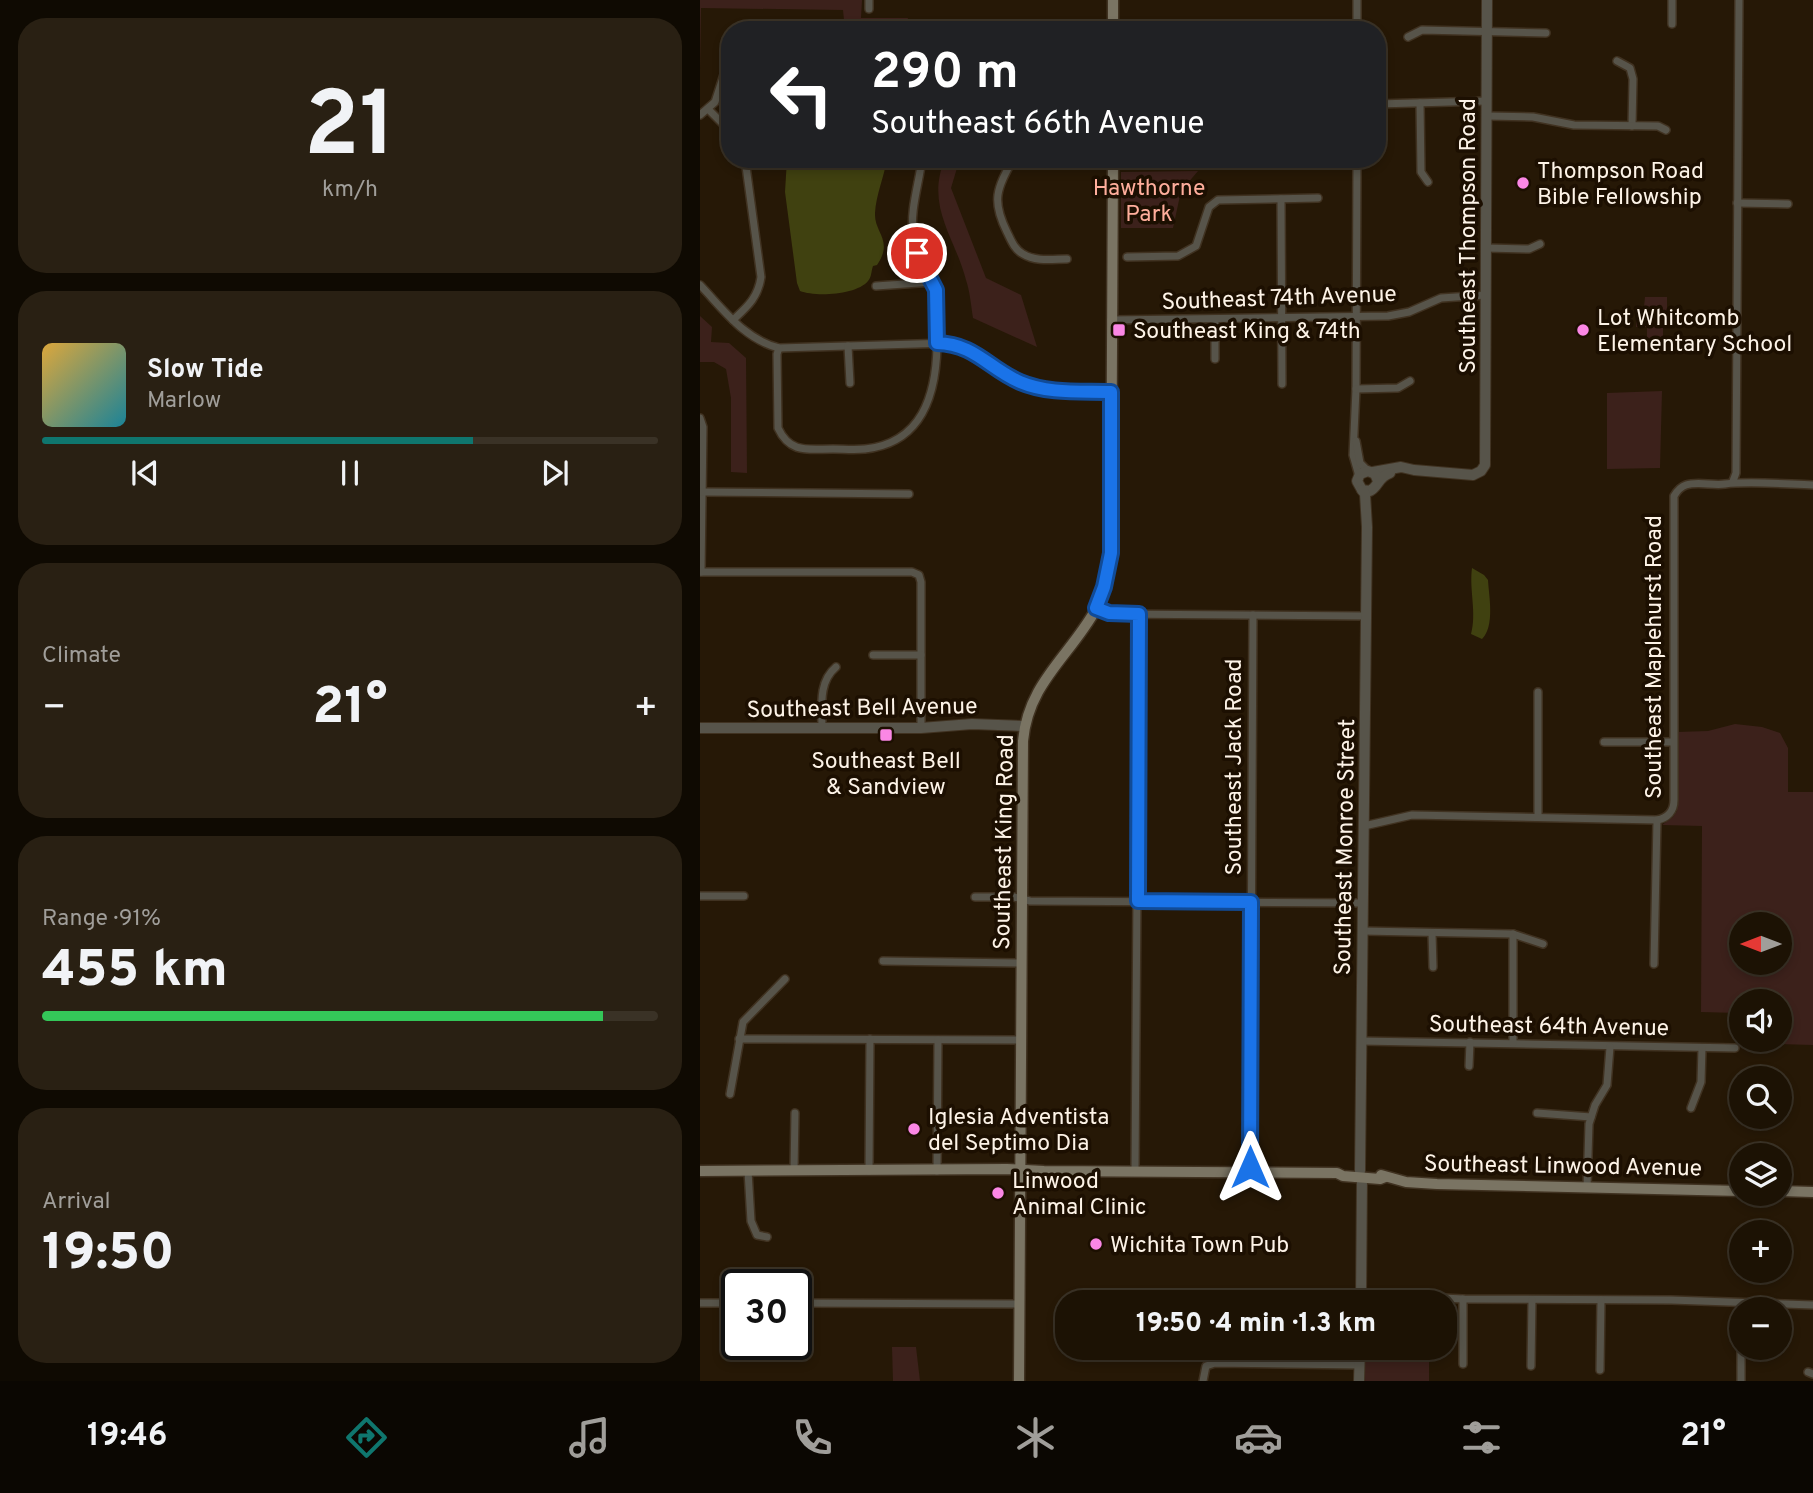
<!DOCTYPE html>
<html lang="en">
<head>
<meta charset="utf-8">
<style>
  body { margin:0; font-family:Overpass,sans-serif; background:#292013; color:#f1f3f6; height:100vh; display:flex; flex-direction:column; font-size:26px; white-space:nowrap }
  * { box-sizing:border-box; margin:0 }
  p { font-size:23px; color:#a09e9a }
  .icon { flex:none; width:38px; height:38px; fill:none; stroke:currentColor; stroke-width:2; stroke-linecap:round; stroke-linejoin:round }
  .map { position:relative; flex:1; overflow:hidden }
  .side { display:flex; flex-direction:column; gap:18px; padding:18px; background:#0f0a02; width:700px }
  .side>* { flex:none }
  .hud { position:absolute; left:21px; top:21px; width:665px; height:147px; border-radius:28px; box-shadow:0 4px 10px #0003,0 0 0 2px #3a3226; background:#202124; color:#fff; overflow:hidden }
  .needle { width:46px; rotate:270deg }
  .buttons { position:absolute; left:1029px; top:912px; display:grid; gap:14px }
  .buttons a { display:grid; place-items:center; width:63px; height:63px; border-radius:50%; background:#1c1204; box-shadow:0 4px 10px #0003,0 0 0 2px #3a3226; font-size:35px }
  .speed { position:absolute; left:21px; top:1269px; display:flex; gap:14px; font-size:35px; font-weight:700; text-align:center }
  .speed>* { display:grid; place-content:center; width:91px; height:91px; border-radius:50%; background:#1c1204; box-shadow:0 4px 10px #0003,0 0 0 2px #3a3226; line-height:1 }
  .speed .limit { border:4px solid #111; border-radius:10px; background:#fff; color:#111 }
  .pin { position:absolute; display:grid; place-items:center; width:60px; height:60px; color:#fff; margin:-30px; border:4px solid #fff; border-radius:50%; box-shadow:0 2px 7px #0007 }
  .me { position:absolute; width:77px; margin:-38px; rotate:0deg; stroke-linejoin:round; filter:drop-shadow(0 0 5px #0008) }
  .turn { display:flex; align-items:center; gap:24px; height:147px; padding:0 35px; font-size:32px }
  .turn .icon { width:91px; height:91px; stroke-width:2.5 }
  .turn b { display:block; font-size:49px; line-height:60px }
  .big { font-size:52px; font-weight:800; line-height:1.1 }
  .side .card { flex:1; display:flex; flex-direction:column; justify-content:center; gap:10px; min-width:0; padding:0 24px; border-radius:28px; background:#292013 }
  .side .dial { align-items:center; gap:0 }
  .dial b { font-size:91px; line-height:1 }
  .song { display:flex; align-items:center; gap:21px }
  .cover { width:84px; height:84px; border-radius:10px; background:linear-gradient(135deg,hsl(40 70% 55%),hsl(190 70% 35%)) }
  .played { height:7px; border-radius:4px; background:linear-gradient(90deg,#0f766e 70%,#3a3226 70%) }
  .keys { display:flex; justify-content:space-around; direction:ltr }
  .heat { display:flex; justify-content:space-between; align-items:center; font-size:38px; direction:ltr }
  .charge { height:10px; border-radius:5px; background:linear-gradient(90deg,#34c759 91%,#3a3226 0) }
  .trip { position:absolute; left:355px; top:1290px; width:402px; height:70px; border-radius:28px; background:#1c1204; box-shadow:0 4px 10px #0003,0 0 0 2px #3a3226; font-weight:800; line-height:70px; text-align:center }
  .dock { display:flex; height:112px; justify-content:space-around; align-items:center; background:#0b0702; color:#a09e9a }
  .dock .icon { width:49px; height:49px }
  .dock .selected { color:#0f766e }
  .dock b { font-size:32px; color:#f1f3f6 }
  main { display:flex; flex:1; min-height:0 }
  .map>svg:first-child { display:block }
  .green { fill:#3c211b; fill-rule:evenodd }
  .water { fill:#404110 }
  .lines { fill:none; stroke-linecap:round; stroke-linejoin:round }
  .minor-casing { stroke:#403221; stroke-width:10 }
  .tertiary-casing { stroke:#403221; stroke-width:12 }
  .secondary-casing { stroke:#403221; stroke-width:13 }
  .minor { stroke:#57544a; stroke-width:7 }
  .tertiary { stroke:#57544a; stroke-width:10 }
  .secondary { stroke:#7a7463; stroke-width:10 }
  .route-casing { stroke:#114b97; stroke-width:18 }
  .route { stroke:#1a73e8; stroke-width:12 }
  .poi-dot { fill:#fb87e5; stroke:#1c0f01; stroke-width:2.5 }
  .labels { text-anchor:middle; stroke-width:7; stroke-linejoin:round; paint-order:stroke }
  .poi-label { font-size:23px; fill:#fdf3e7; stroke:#1c0f01; text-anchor:start }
  .park-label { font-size:23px; fill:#ffae9c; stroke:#1c0f01 }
  .street-label { font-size:23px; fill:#fdf3e7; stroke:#1c0f01 }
</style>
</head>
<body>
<main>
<section class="side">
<div class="card dial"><b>21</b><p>km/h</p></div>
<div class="card">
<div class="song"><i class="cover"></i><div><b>Slow Tide</b><p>Marlow</p></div></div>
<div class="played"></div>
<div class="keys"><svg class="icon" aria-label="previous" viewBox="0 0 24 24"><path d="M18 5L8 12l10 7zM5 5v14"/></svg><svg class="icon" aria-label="pause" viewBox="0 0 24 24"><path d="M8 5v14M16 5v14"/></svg><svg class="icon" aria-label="next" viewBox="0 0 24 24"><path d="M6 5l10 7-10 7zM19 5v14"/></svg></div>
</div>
<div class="card"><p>Climate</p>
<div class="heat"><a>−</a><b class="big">21°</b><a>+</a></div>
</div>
<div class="card"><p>Range · 91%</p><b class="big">455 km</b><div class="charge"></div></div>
<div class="card"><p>Arrival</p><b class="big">19:50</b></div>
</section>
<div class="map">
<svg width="1113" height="1381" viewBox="0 0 1113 1381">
  <rect width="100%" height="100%" fill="#261806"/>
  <!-- green -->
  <g class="green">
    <polygon points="0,0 162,0 161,18 208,18 205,27 199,30 145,30 143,10 1,8 0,69"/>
    <path d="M245 159H266L257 168 251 188 286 278 321 295 337 347 273 318C271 305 270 292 266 280 255 237 225 206 245 159Z"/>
    <polygon points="498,171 481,191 473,228 421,228 421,172"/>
    <polygon points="945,297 967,297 967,326 963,327 963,339 947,339 947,327 936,327 936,307 944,307"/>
    <polygon points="0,316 12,327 11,342 29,343 46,358 47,473 31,472 31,398 26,369 14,362 0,362"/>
    <polygon points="962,391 960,468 907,469 907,393"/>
    <path d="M1035 724 1062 727 1080 733 1088 748V792H1113V1045L1038 1043V1013L1001 1012 1002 826 962 825 973 817 977 811V732L1008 731ZM1041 924H1080V962H1041ZM1041 1001H1080V1040H1041Z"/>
    <polygon points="192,1347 216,1347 220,1381 193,1381"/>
    <rect x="665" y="1348" width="64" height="33"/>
  </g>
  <!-- water -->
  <g class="water">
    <path d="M87 159H187C184 177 176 195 175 213 174 233 194 240 177 265L173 266C171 271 172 276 168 281 157 295 115 297 100 291L97 283 85 192Z"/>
    <path d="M772 568 784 575 788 580C789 597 795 626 782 639L771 634C777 613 769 590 772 568Z"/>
  </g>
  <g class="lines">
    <!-- minor casing -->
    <g class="minor-casing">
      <g id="minor">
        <polyline points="972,0 972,24"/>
        <polyline points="169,9 169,0"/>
        <polyline points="657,30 657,0"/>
        <polyline points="708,37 722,30 846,33"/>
        <polyline points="917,61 930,68 933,79 932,126"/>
        <polyline points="720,103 721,172 728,182"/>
        <polyline points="677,104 787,101"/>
        <polyline points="8,109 30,131"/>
        <polyline points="0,115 15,102 30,56"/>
        <polyline points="787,116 833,117 874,125 958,126 966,130"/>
        <path d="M313 159C297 189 291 200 307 232 311 240 314 249 323 254 336 262 353 259 367 259"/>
        <polyline points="657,159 656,389 653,455 659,476"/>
        <polyline points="581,199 582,384"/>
        <polyline points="1037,203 1088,204"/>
        <polyline points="786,248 829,249 840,244"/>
        <polyline points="427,257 478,256 496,246 509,207 518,200 618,198"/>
        <path d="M0 285C24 310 44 339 79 348L250 343 280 355 312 378 335 387 411 392"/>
        <polyline points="176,286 233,282"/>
        <polyline points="515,319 515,359"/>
        <path d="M33 320C47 307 58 298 61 277L45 159"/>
        <polyline points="411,320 688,316 709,312 741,298 786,295"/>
        <polyline points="148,346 150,383"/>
        <path d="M79 348 77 354 78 428C90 454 108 449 133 449 143 449 154 450 165 449 222 443 236 395 237 346 238 329 240 310 237 293 232 271 215 256 213 234 210 209 219 184 222 159"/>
        <polyline points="656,389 698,388 710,381"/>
        <polyline points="0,418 3,427 1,572"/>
        <polyline points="656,441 660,463 668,471"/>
        <polyline points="1033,481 1036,473 1039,0"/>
        <polyline points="2,492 209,494"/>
        <polyline points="0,572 212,572 219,575 221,582 221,728"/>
        <polyline points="396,608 414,614 666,616"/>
        <polyline points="173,655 221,655"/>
        <path d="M122 729C122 707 118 682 136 667"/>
        <polyline points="904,742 973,742"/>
        <polyline points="838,817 838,692"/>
        <path d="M664 826 712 815 957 820C968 818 974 811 974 800V496C977 491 980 487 986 485 998 481 1013 486 1025 484 1051 481 1084 484 1113 485"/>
        <polyline points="0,896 44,896"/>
        <polyline points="275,897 314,897 330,901 663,903"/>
        <polyline points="663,931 813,934 843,944"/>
        <polyline points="732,933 733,967"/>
        <polyline points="183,961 322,963"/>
        <polyline points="954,964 957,820"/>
        <polyline points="39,1039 321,1040"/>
        <polyline points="661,1041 1035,1048"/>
        <polyline points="813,1043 813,934"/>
        <polyline points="769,1066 770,1042"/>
        <polyline points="30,1094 43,1022 85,979"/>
        <polyline points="991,1108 1001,1082 1002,1048"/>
        <polyline points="837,1113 891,1117"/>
        <polyline points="48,1171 51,1221 57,1235 67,1237"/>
        <polyline points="94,1171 95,1113"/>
        <polyline points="169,1171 170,1039"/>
        <polyline points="237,1171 238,1040"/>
        <polyline points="435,1172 439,614"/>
        <polyline points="550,1172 553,615"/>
        <polyline points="887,1188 889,1124 895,1105 907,1085 910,1047"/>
        <polyline points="661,1294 763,1299 971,1300 1113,1305"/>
        <polyline points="0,1303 37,1303"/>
        <polyline points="96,1303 319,1304"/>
        <polyline points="763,1364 763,1299"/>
        <polyline points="831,1366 832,1300"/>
        <polyline points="900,1370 901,1300"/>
        <polyline points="1108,1372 1113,1374"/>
        <polyline points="503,1381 506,1366 515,1363 660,1365"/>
        <polyline points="1041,1381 1041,1304"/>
      </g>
    </g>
    <!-- tertiary casing -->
    <g class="tertiary-casing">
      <g id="tertiary">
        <polyline points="673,472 701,467 714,470 773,475 781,471 785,465 787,0"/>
        <path d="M678 481 675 474 668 471 660 474 657 481 662 490 670 491C679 486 678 477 690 473"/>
        <polyline points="0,728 221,728 272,724 325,726"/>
        <polyline points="660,1171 667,527 665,494 662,490"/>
        <polyline points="661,1302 662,1177"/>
        <polyline points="659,1381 660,1348"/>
      </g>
    </g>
    <!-- secondary casing -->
    <g class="secondary-casing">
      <g id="secondary">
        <polyline points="413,30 413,0"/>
        <polyline points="0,1171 307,1169 344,1171 637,1173 643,1176 680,1179 685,1177"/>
        <polyline points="681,1175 706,1182 737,1184 1041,1191"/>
        <polyline points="1080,1191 1113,1192"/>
        <path d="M319 1381 323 741C328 683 370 656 396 609 408 586 410 560 411 534L413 159"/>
      </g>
    </g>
    <!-- minor -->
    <use href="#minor" class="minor"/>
    <!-- tertiary -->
    <use href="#tertiary" class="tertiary"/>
    <!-- secondary -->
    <use href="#secondary" class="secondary"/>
  </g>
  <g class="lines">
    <!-- route casing -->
    <g class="route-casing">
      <path id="route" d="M217 253 236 290 237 343C275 344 288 368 320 382 348 394 381 391 411 392V553L404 587 396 608 409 613 439 614 438 901 551 902 550 1167"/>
    </g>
    <!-- route -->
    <use href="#route" class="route"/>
  </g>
  <!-- markers -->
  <g class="poi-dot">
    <circle cx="823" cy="183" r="7"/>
    <rect x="412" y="323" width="14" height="14" rx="3.5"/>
    <circle cx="883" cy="330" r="7"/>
    <rect x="179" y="728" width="14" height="14" rx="3.5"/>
    <circle cx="214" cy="1129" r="7"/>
    <circle cx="298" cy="1193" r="7"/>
    <circle cx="396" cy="1244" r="7"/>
  </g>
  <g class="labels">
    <!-- poi labels -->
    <g class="poi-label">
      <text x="837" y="178">Thompson Road<tspan x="837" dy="26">Bible Fellowship</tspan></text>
      <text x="897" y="325">Lot Whitcomb<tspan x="897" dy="26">Elementary School</tspan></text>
      <text x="433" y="338">Southeast King &amp; 74th</text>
      <text x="186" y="768" text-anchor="middle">Southeast Bell<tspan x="186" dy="26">&amp; Sandview</tspan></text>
      <text x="228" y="1124">Iglesia Adventista<tspan x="228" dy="26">del Septimo Dia</tspan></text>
      <text x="312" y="1188">Linwood<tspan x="312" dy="26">Animal Clinic</tspan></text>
      <text x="410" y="1252">Wichita Town Pub</text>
    </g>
    <!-- park labels -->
    <g class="park-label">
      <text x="449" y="195">Hawthorne<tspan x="449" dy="26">Park</tspan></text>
    </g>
    <!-- street labels -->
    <g class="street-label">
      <text transform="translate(767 236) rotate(-90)" y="8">Southeast Thompson Road</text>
      <text transform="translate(579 297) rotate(-2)" y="8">Southeast 74th Avenue</text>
      <text transform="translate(953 657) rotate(-90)" y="8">Southeast Maplehurst Road</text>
      <text transform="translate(162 707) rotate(-1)" y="8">Southeast Bell Avenue</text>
      <text transform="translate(533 767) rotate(-90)" y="8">Southeast Jack Road</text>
      <text transform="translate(303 842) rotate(-89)" y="8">Southeast King Road</text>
      <text transform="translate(644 847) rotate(-89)" y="8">Southeast Monroe Street</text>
      <text transform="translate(849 1025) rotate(1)" y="8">Southeast 64th Avenue</text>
      <text transform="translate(863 1165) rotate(1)" y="8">Southeast Linwood Avenue</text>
    </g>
  </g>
</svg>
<div class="buttons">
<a><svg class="needle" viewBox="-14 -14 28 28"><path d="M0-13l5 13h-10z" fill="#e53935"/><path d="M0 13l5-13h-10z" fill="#a09e9a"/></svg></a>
<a><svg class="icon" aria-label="sound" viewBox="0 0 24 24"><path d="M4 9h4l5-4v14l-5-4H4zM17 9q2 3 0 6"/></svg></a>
<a><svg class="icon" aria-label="search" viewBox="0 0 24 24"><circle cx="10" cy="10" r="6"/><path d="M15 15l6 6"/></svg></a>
<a><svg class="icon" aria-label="layers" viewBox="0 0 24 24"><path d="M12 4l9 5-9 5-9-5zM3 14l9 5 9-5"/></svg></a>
<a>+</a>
<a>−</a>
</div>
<div class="speed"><div class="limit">30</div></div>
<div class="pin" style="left:217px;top:253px;background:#d93025"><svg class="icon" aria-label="arrive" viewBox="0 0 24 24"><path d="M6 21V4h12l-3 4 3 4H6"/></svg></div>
<svg class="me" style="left:550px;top:1167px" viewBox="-20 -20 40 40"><path d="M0-17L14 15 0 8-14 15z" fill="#1a73e8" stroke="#fff" stroke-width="4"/></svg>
<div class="trip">19:50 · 4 min · 1.3 km</div>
<div class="hud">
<div class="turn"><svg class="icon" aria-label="left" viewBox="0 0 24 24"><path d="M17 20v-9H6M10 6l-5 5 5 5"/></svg><div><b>290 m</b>Southeast 66th Avenue</div></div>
</div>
</div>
</main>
<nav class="dock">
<b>19:46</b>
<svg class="icon selected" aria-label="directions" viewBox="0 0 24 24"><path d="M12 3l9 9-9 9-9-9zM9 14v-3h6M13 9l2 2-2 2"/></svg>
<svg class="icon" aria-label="music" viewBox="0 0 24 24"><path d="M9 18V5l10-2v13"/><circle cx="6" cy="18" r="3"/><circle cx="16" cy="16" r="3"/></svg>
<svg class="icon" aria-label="phone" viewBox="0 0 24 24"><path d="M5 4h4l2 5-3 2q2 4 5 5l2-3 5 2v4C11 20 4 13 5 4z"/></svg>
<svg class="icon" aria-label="climate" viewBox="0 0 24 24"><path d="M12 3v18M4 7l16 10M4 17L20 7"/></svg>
<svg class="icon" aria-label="car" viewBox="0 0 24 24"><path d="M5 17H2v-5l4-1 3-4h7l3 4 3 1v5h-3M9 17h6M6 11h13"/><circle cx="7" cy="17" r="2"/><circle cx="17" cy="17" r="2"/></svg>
<svg class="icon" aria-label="filters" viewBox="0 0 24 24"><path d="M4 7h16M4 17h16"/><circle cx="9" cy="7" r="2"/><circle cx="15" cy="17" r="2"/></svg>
<b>21°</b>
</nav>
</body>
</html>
